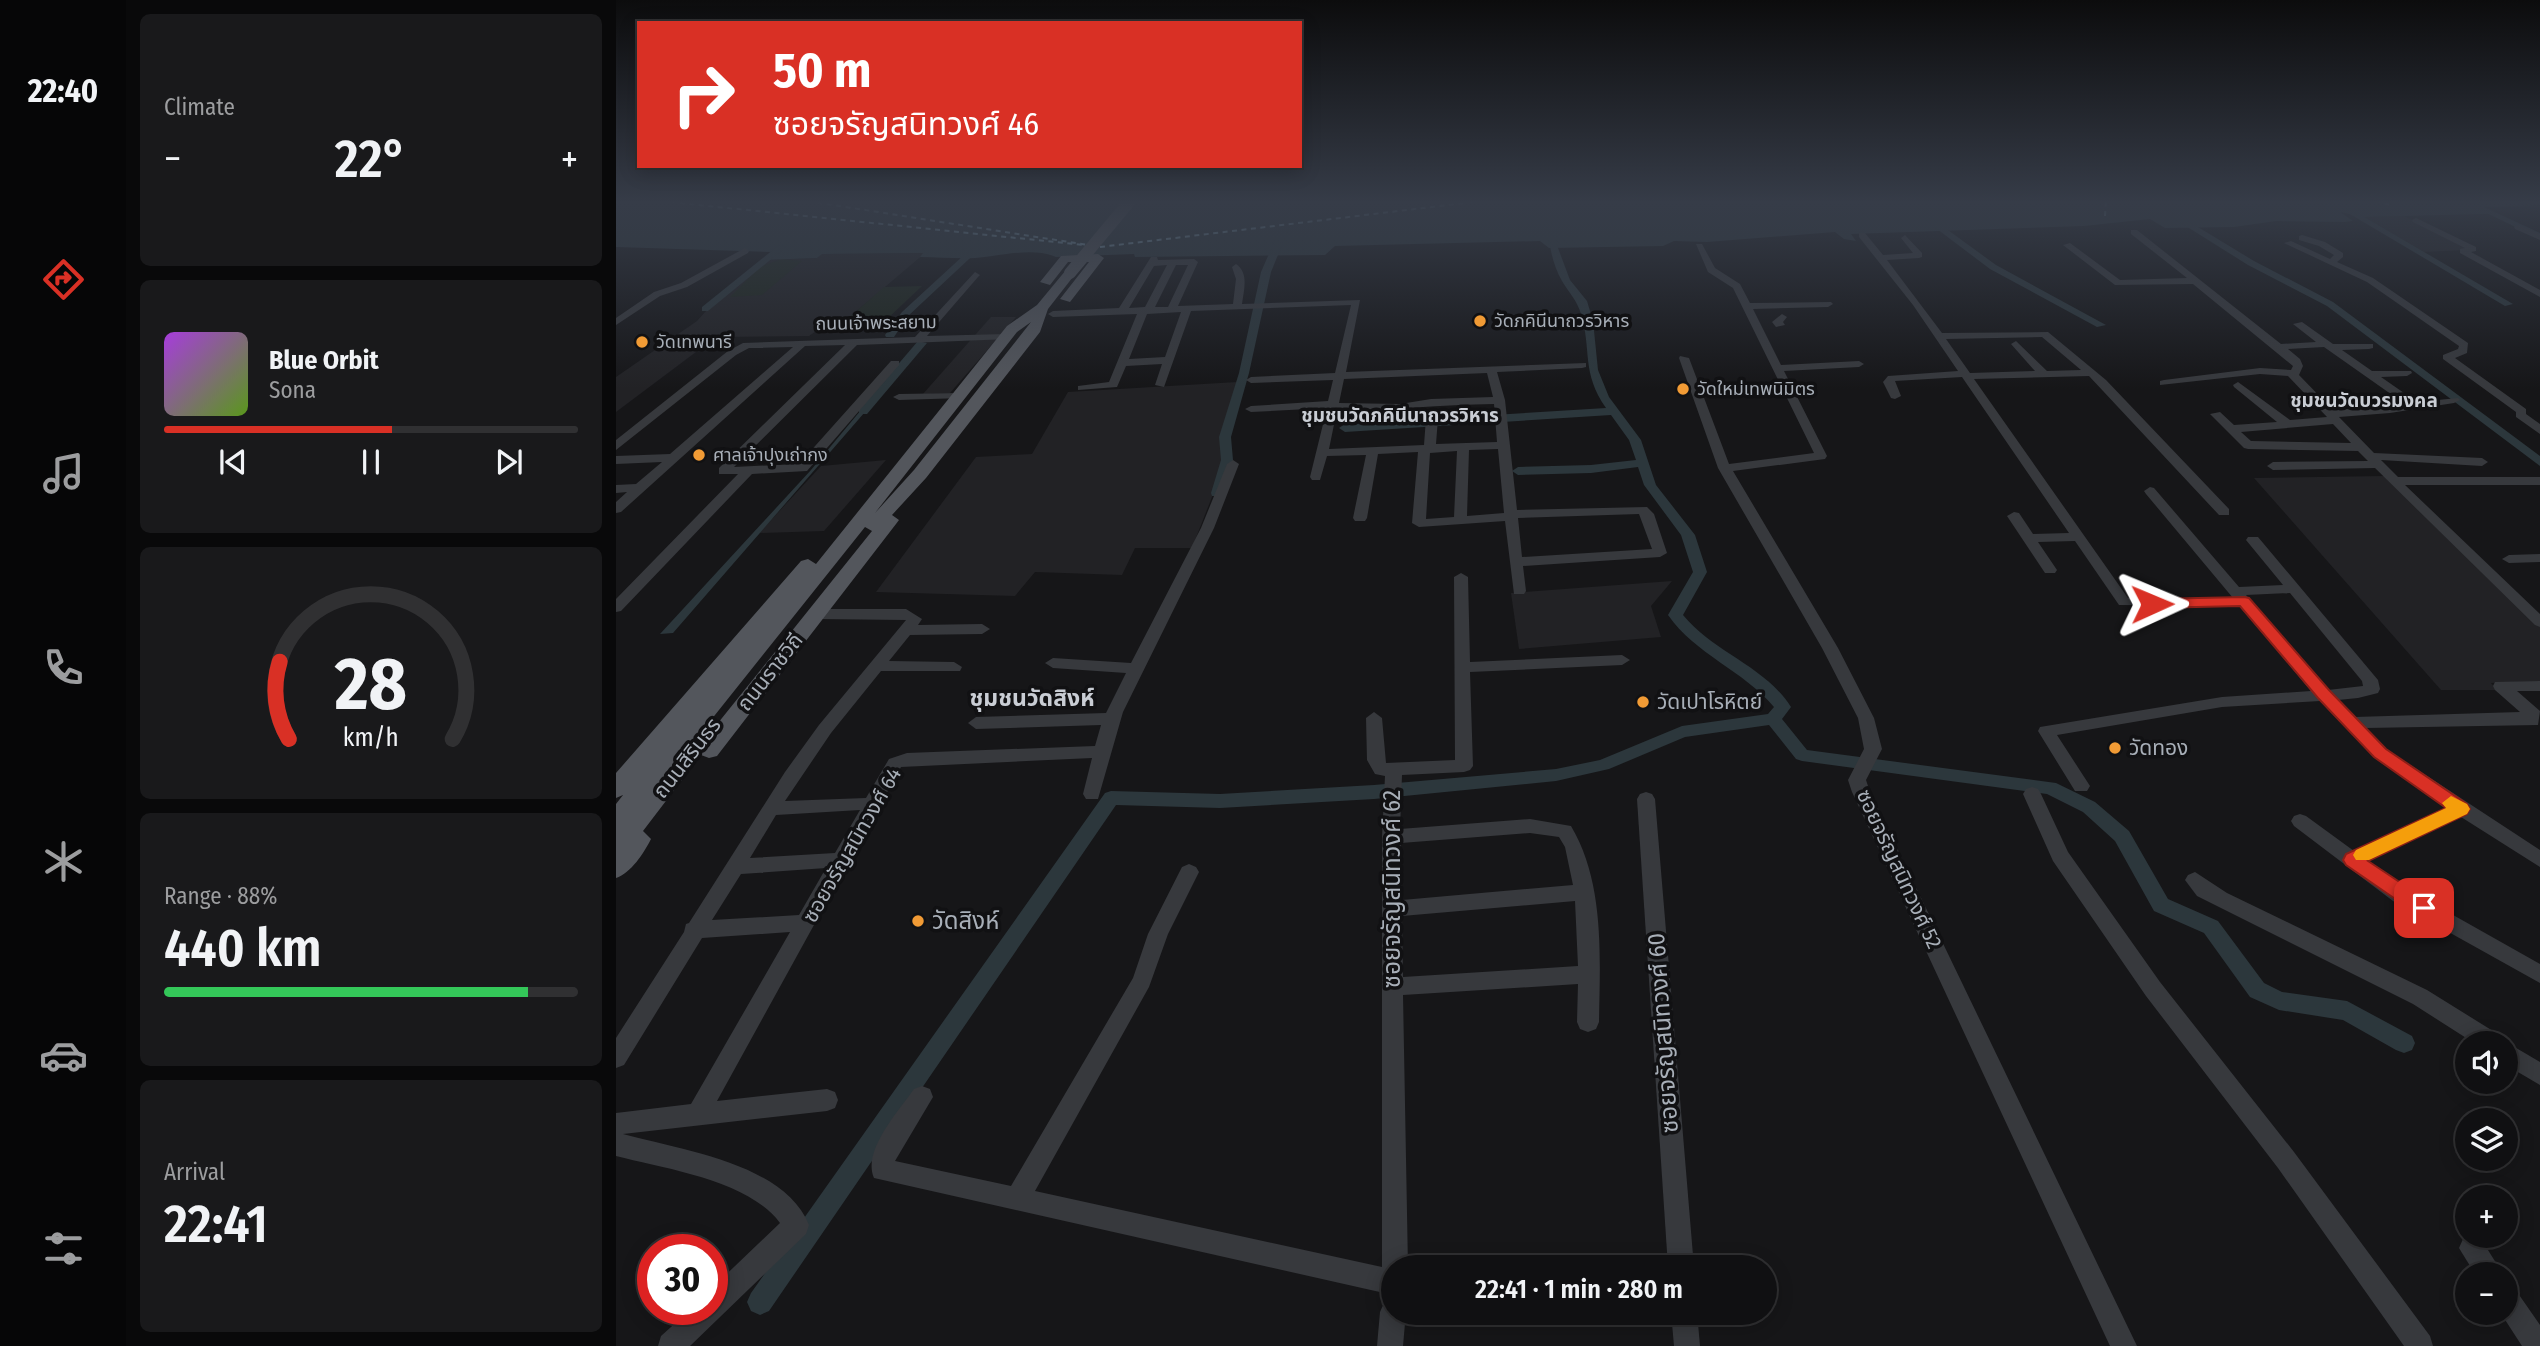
<!DOCTYPE html>
<html lang="en">
<head>
<meta charset="utf-8">
<style>
  body { margin:0; font-family:"Fira Sans Condensed","Noto Sans Thai",sans-serif; background:#19191b; color:#f1f3f6; height:100vh; display:flex; flex-direction:column; font-size:26px; white-space:nowrap }
  * { box-sizing:border-box; margin:0 }
  p { font-size:23px; color:#9c9d9f }
  .icon { flex:none; width:38px; height:38px; fill:none; stroke:currentColor; stroke-width:2; stroke-linecap:round; stroke-linejoin:round }
  .map { position:relative; flex:1; overflow:hidden }
  .sheet { display:flex; flex-direction:column; gap:14px; padding:14px; background:#09090a; width:490px }
  .sheet>* { flex:none }
  .top-card { position:absolute; left:21px; top:21px; width:665px; height:147px; border-radius:0px; box-shadow:0 4px 18px #0003,0 0 0 2px #303032; background:#d93025; color:#fff; overflow:hidden }
  .buttons { position:absolute; left:1839px; top:1031px; display:grid; gap:14px }
  .buttons a { display:grid; place-items:center; width:63px; height:63px; border-radius:50%; background:#101012; box-shadow:0 4px 18px #0003,0 0 0 2px #303032; font-size:35px }
  .speed { position:absolute; left:21px; top:1234px; display:flex; gap:14px; font-size:35px; font-weight:700; text-align:center }
  .speed>* { display:grid; place-content:center; width:91px; height:91px; border-radius:50%; background:#101012; box-shadow:0 4px 18px #0003,0 0 0 2px #303032; line-height:1 }
  .speed .limit { border:10px solid #d22; background:#fff; color:#111 }
  .pin { position:absolute; display:grid; place-items:center; width:60px; height:60px; color:#fff; margin:-30px; border-radius:14px; box-shadow:0 4px 10px #0006 }
  .me { position:absolute; width:77px; margin:-38px; rotate:89deg; stroke-linejoin:round; filter:drop-shadow(0 0 5px #0008) }
  .turn { display:flex; align-items:center; gap:24px; height:147px; padding:0 21px; font-size:32px }
  .turn .icon { width:91px; height:91px; stroke-width:2.5 }
  .turn b { display:block; font-size:49px; line-height:60px }
  .big { font-size:52px; font-weight:600; line-height:1.1 }
  .sheet .widget { flex:1; display:flex; flex-direction:column; justify-content:center; gap:10px; min-width:0; padding:0 24px; border-radius:10px; background:#19191b }
  .sheet .dial { align-items:center; gap:0 }
  .dial svg { height:182px; overflow:visible; fill:none; stroke:#303032; stroke-width:7; stroke-linecap:round; text-anchor:middle }
  .dial text { fill:#f1f3f6; stroke:none }
  .song { display:flex; align-items:center; gap:21px }
  .cover { width:84px; height:84px; border-radius:10px; background:linear-gradient(135deg,hsl(280 70% 55%),hsl(90 70% 35%)) }
  .played { height:7px; border-radius:4px; background:linear-gradient(90deg,#d93025 55%,#303032 55%) }
  .keys { display:flex; justify-content:space-around; direction:ltr }
  .heat { display:flex; justify-content:space-between; align-items:center; font-size:38px; direction:ltr }
  .charge { height:10px; border-radius:5px; background:linear-gradient(90deg,#34c759 88%,#303032 0) }
  .trip { position:absolute; left:765px; top:1255px; width:396px; height:70px; border-radius:35px; background:#101012; box-shadow:0 4px 18px #0003,0 0 0 2px #303032; font-weight:600; line-height:70px; text-align:center }
  main { display:flex; flex:1; min-height:0 }
  .dock { display:flex; flex-direction:column; width:126px; justify-content:space-around; align-items:center; background:#060607; color:#9c9d9f }
  .dock .icon { width:49px; height:49px }
  .dock .on { color:#d93025 }
  .dock b { font-size:32px; color:#f1f3f6 }
  .map>svg:first-child { display:block }
  .built { fill:#222225 }
  .green { fill:#1e261e }
  .water { fill:#2c373c }
  .lines { fill:none; stroke-linecap:round; stroke-linejoin:round }
  .canal { fill:#2c373c; fill-rule:evenodd }
  .ferry { stroke:#7fa1b3; stroke-width:2; stroke-dasharray:5 4.5; stroke-linecap:butt }
  .minor { fill:#37393d; fill-rule:evenodd }
  .major { fill:#53565c; fill-rule:evenodd }
  .major-bridge { stroke:#53565c; stroke-width:12 }
  .route { fill:#d93025; stroke:#8d1f18; stroke-width:2 }
  .slow { fill:#f59e0b }
  .poi-dot { fill:#f19b35; stroke:#111113; stroke-width:2.5 }
  .labels { text-anchor:middle; stroke-width:7; stroke-linejoin:round; paint-order:stroke }
  .far-poi-label { font-size:18px; fill:#a8afb8; stroke:#111113; text-anchor:start }
  .far-street-label { font-size:18px; fill:#a8afb8; stroke:#111113 }
  .far-neighbourhood-label { font-size:19px; font-weight:bold; fill:#c9cdd4; stroke:#111113 }
  .street-label { font-size:21px; fill:#a8afb8; stroke:#111113 }
  .poi-label { font-size:21px; fill:#a8afb8; stroke:#111113; text-anchor:start }
  .neighbourhood-label { font-size:23px; font-weight:bold; fill:#c9cdd4; stroke:#111113 }
  .near-street-label { font-size:24px; fill:#a8afb8; stroke:#111113 }
  .near-poi-label { font-size:24px; fill:#a8afb8; stroke:#111113; text-anchor:start }
</style>
</head>
<body>
<main>
<nav class="dock">
<b>22:40</b>
<svg class="icon on" aria-label="directions" viewBox="0 0 24 24"><path d="M12 3l9 9-9 9-9-9zM9 14v-3h6M13 9l2 2-2 2"/></svg>
<svg class="icon" aria-label="music" viewBox="0 0 24 24"><path d="M9 18V5l10-2v13"/><circle cx="6" cy="18" r="3"/><circle cx="16" cy="16" r="3"/></svg>
<svg class="icon" aria-label="phone" viewBox="0 0 24 24"><path d="M5 4h4l2 5-3 2q2 4 5 5l2-3 5 2v4C11 20 4 13 5 4z"/></svg>
<svg class="icon" aria-label="climate" viewBox="0 0 24 24"><path d="M12 3v18M4 7l16 10M4 17L20 7"/></svg>
<svg class="icon" aria-label="car" viewBox="0 0 24 24"><path d="M5 17H2v-5l4-1 3-4h7l3 4 3 1v5h-3M9 17h6M6 11h13"/><circle cx="7" cy="17" r="2"/><circle cx="17" cy="17" r="2"/></svg>
<svg class="icon" aria-label="filters" viewBox="0 0 24 24"><path d="M4 7h16M4 17h16"/><circle cx="9" cy="7" r="2"/><circle cx="15" cy="17" r="2"/></svg>
</nav>
<section class="sheet">
<div class="widget"><p>Climate</p>
<div class="heat"><a>−</a><b class="big">22°</b><a>+</a></div>
</div>
<div class="widget">
<div class="song"><i class="cover"></i><div><b>Blue Orbit</b><p>Sona</p></div></div>
<div class="played"></div>
<div class="keys"><svg class="icon" aria-label="previous" viewBox="0 0 24 24"><path d="M18 5L8 12l10 7zM5 5v14"/></svg><svg class="icon" aria-label="pause" viewBox="0 0 24 24"><path d="M8 5v14M16 5v14"/></svg><svg class="icon" aria-label="next" viewBox="0 0 24 24"><path d="M6 5l10 7-10 7zM19 5v14"/></svg></div>
</div>
<div class="widget dial"><svg viewBox="0 0 100 80">
<path d="M14 69A42 42 0 1 1 86 69"/>
<path d="M14 69A42 42 0 0 1 10 35" stroke="#d93025"/>
<text x="50" y="56" font-size="32" font-weight="700">28</text>
<text x="50" y="72" font-size="11">km/h</text>
</svg></div>
<div class="widget"><p>Range · 88%</p><b class="big">440 km</b><div class="charge"></div></div>
<div class="widget"><p>Arrival</p><b class="big">22:41</b></div>
</section>
<div class="map">
<svg width="1924" height="1346" viewBox="0 0 1924 1346">
  <rect width="100%" height="100%" fill="#161618"/>
  <!-- built -->
  <g class="built">
    <polygon points="1788,216 1848,246 1851,250 1808,252 1748,217"/>
    <polygon points="309,253 223,326 207,326 193,336 100,337 0,412 0,377 81,321 99,301 148,260 201,258 205,254"/>
    <polygon points="375,317 400,317 334,393 307,394"/>
    <polygon points="621,382 605,436 609,459 605,474 576,548 519,548 506,575 419,572 399,596 260,592 360,457 416,454 452,392"/>
    <polygon points="270,460 208,531 143,533 205,466"/>
    <polygon points="1769,476 1924,624 1924,681 1875,683 1881,690 1825,690 1638,478"/>
    <polygon points="1056,581 1035,606 1045,637 903,649 895,593"/>
  </g>
  <!-- green -->
  <g class="green">
    <polygon points="165,259 186,261 146,295 114,297 144,267"/>
    <polygon points="306,286 271,319 228,322 268,287"/>
  </g>
  <!-- water -->
  <g class="water">
    <path d="M0 201H1924V205L1866 207 1876 214H1865L1747 217 1724 212 1737 221 1729 222 1660 221 1618 227 1549 228 1534 219 1468 226 1235 234 1240 241 1228 239 1219 232 1091 242 1058 241 1047 246 933 248 924 241 719 246 709 255 519 257 518 254 440 257C417 247 384 256 359 258 341 259 322 257 304 257L307 253 206 254 201 258 148 260 156 252 0 247Z"/>
    <polygon points="262,397 57,633 44,634 195,470 255,398"/>
  </g>
  <g class="lines">
    <!-- canal -->
    <g class="canal">
      <polygon points="676,201 684,201 655,272 633,373 615,437 617,460 607,493 606,496 596,496 595,493 605,460 603,437 623,373 645,272"/>
      <path d="M929 201H937L942 248 954 280 971 301 977 321 982 370 993 397 1025 440 1040 485 1079 535 1091 572 1067 615C1097 652 1149 666 1175 707L1166 719 1191 750 1440 783 1479 802 1513 831 1552 899 1602 921 1648 983 1666 992 1731 1001 1796 1036 1799 1043 1796 1050 1788 1053 1780 1050 1727 1020 1663 1010 1634 997 1588 933 1538 911 1499 841 1467 812 1431 794 1186 761 1180 759 1153 725 1069 737 993 769 940 781 758 799 604 808 500 805 153 1311 144 1315 135 1311 131 1302 135 1293 489 793 495 791 604 794 758 785 940 769 984 760 1066 726 1152 714 1158 707C1127 670 1080 655 1052 615L1077 572 1065 535 1028 485 1022 467 975 473 902 475 896 471 902 467 975 465 1020 460 1013 440 995 415 729 432 723 428 729 424 990 408C965 372 976 351 965 314 961 300 953 293 946 281 932 257 932 228 929 201Z"/>
      <polygon points="1284,201 1292,201 1380,265 1490,325 1481,327 1374,269"/>
      <polygon points="1530,201 1539,201 1638,261 1717,302 1924,456 1924,466 1711,306 1632,265"/>
      <polygon points="1712,201 1721,201 1897,304 1889,306"/>
      <polygon points="1846,201 1855,201 1924,233 1924,239"/>
      <polygon points="361,243 368,245 292,316 278,337 270,337 269,335 286,312"/>
      <polygon points="163,245 170,247 92,311 86,311 86,307"/>
      <polygon points="302,341 311,343 251,414 243,414 243,410"/>
    </g>
    <!-- ferry -->
    <g class="ferry">
      <polyline points="45,201 468,245"/>
      <polyline points="192,201 472,245"/>
      <polyline points="1759,201 1775,205"/>
      <polyline points="1489,216 1490,201"/>
      <polyline points="484,247 865,201"/>
    </g>
    <!-- minor -->
    <g class="minor">
      <polygon points="1800,218 1860,247 1860,251 1855,252 1924,290 1924,297 1844,253 1844,249 1849,248 1797,222 1796,220"/>
      <polygon points="1902,225 1924,234 1924,240 1899,229 1898,227"/>
      <path d="M1515 230H1521L1665 344 1700 342 1677 324 1686 322 1717 344H1757V348L1753 349 1726 350 1756 371H1795L1796 373 1791 376 1765 377 1801 402 1842 398 1844 400 1838 403 1774 413 1723 417 1758 453 1866 458 1872 462 1866 466 1765 460 1782 477H1924V485H1789L1924 614V627L1919 625 1759 468 1657 470 1651 466 1657 462 1752 461 1742 451 1632 449 1628 448 1594 414 1604 412 1618 425 1661 422 1618 387 1617 385 1622 382 1674 420 1711 417 1672 376 1644 374 1544 385V381L1548 380 1644 368 1675 370 1677 366 1577 284 1499 285 1447 245 1454 243 1504 280 1571 278 1515 234ZM1708 347 1789 404 1717 410 1683 375 1687 366 1684 359 1672 349ZM1717 424 1735 443 1635 441 1625 432Z"/>
      <path d="M1243 233H1249L1267 255 1297 253 1285 238 1289 235 1306 253V257L1303 258 1271 260 1326 333 1432 332 1490 380 1613 509V515H1603L1473 376 1358 379 1512 598H1617L1530 494 1528 491 1534 487 1538 488 1623 587 1667 585 1630 540 1632 537H1642L1762 680 1764 689 1762 693 1742 698 1722 700 1739 717 1904 712 1879 690 1877 686 1879 682 1924 681V691H1901L1924 711 1922 725 1750 728 1770 749 1924 850V867L1845 817 1752 861 1791 889 1924 964V983L1777 901 1678 826 1675 821 1678 816 1684 814 1690 816 1738 851 1832 807 1758 757 1704 701 1606 707 1441 735 1474 786 1471 791H1459L1422 731 1424 727 1606 697 1695 691 1624 606 1503 605 1459 541 1422 542 1441 570 1439 573H1429L1391 516 1398 512 1403 513 1417 534 1453 533 1346 377 1279 381 1285 396 1279 399 1275 398 1267 382 1272 376 1342 371 1297 305 1243 237ZM1426 337 1465 370 1431 371 1400 341 1395 344 1419 371 1354 373 1330 339ZM1674 593 1746 681 1747 686 1712 690 1630 595Z"/>
      <polygon points="1686,235 1709,242 1727,253 1727,257 1721,262 1757,278 1852,343 1851,353 1839,358 1910,409 1910,414 1924,424 1924,434 1900,417 1900,412 1827,359 1827,355 1842,349 1843,346 1751,282 1668,243 1675,241 1714,259 1718,255 1703,246 1683,240 1683,236"/>
      <polygon points="1080,244 1086,244 1099,268 1124,284 1134,303 1215,302 1217,304 1212,307 1137,309 1165,365 1243,361 1248,364 1243,367 1168,371 1211,456 1209,459 1117,471 1222,648 1258,718 1266,749 1250,780 1254,792 1521,1346 1494,1346 1236,792 1232,780 1248,749 1242,718 1206,648 1102,468 1063,358 1064,356 1073,358 1113,464 1198,453 1117,288 1092,272"/>
      <polygon points="129,248 133,251 132,253 71,287 44,296 0,325 0,318 38,292 65,283"/>
      <path d="M535 257H541L542 260 578 259 582 262 562 306 617 304 620 279 616 267 620 264C633 273 628 289 626 304L744 300 730 372 970 363V367L966 368 881 372 889 400 901 510 1031 507 1038 514 1051 553 1044 557 907 566 910 591 908 594H898L889 521 803 527 796 523 802 452 762 454 751 518 749 521H739L737 518 750 455 711 456 704 480H696L694 477 711 408 635 412 629 409 635 406 712 401 717 380 635 383 630 380 635 377 719 373 735 305 575 311 548 387 539 385 546 364 510 366 501 387 462 390V386L493 382 521 314 437 317 432 314 437 311 503 308ZM551 265 529 307 513 308 538 266ZM560 265H572L552 307H539ZM565 312 549 357 513 359 531 314ZM871 373 877 397 815 399 784 404 723 403 728 379ZM878 404 881 442 820 444 822 418 816 415 810 418 808 445 713 449 721 410C774 410 825 405 878 404ZM882 449 888 513 851 516 853 450ZM841 451 838 517 810 519 814 453ZM1023 514 1036 549 906 557 902 518Z"/>
      <polygon points="359,272 364,275 362,277 311,336 390,334 395,337 394,339 241,345 118,467 183,464 275,361 283,361 283,365 191,471 136,474 5,611 0,612 0,599 122,474 103,474 103,468 229,345 189,346 5,512 0,513 0,502 11,492 0,493 0,485 20,484 46,462 0,464 0,456 54,454 177,347 133,348 120,355 0,450 0,440 112,351 127,343 299,337"/>
      <polygon points="1166,314 1171,317 1167,322 1169,325 1160,327 1156,322"/>
      <polygon points="343,393 349,396 347,398 283,400 277,397 283,394"/>
      <path d="M617 460 623 464 598 528 507 712 482 799H470L467 794 476 758 285 767 101 1101 211 1089 219 1092 222 1100 219 1108 211 1111 7 1134C65 1150 168 1163 193 1225L190 1234 74 1346H42L45 1336 75 1309H96V1288L164 1223C132 1180 50 1169 0 1156V1113L75 1104 174 932 86 938 8 1065 0 1068V1038L68 932 70 924 73 923 169 772 203 725 290 620 200 619 193 614 200 609H290L306 619 302 625 366 624 374 629 366 634 294 635 273 661 338 662 346 667 344 671H265L215 733 169 801 250 798 273 759 291 753 479 746 485 725 360 729 352 723 360 717 490 713 510 673 437 668 429 663 437 658 515 663 585 528 611 464ZM244 810 219 853 134 858 160 815ZM210 868 183 915 96 920 125 874Z"/>
      <polygon points="1924,554 1924,562 1893,563 1886,559 1893,555"/>
      <path d="M845 573 852 577 854 662 1006 655 1014 660 1006 665 854 672 857 766 854 770 848 772 786 775 784 829 914 819 955 826C989 883 984 958 983 1022L980 1029 972 1032 964 1029 961 1022 962 984 787 995 792 1267H777V1295L258 1178C246 1151 282 1112 298 1089L306 1086 314 1089 317 1097 279 1161 395 1186 517 978 532 934 566 867 573 864 580 867 583 872 552 934 533 987 419 1191 766 1267V837L769 776 759 774 751 760 750 718 758 712 766 718 770 763 839 760 838 577ZM914 833 943 837 949 847 957 885 786 900 785 843ZM959 901 962 966 787 977 786 916Z"/>
      <polygon points="1416,787 1422,789 1425,794 1452,852 1544,982 1678,1152 1814,1336 1817,1346 1788,1346 1662,1168 1530,996 1437,861 1407,794 1410,789"/>
      <polygon points="1030,792 1036,794 1039,799 1078,1267 1052,1267 1021,799 1024,794"/>
      <polygon points="1579,872 1611,893 1811,990 1885,1036 1888,1043 1890,1042 1924,1062 1924,1085 1890,1065 1890,1043 1858,1043 1797,1004 1581,896 1569,880 1572,875"/>
      <polygon points="1856,1236 1865,1239 1887,1274 1859,1274 1843,1248 1847,1239"/>
      <polygon points="1890,1285 1899,1289 1924,1325 1924,1346 1906,1346 1884,1312 1890,1312"/>
      <polygon points="777,1299 777,1312 790,1312 787,1346 761,1346 764,1312 768,1303"/>
      <polygon points="1055,1312 1081,1312 1084,1346 1058,1346"/>
    </g>
    <!-- major -->
    <g class="major">
      <polygon points="482,254 488,258 454,302 444,299 473,262 452,262 434,285 424,282 445,256"/>
      <path d="M450 270 460 273 432 309 424 332 310 478 276 515 283 520 280 524 101 756 93 758 85 755 27 831 35 839C28 853 15 873 0 878V804L7 795 0 798V773L185 561 192 559 200 564 391 326 421 305ZM415 322 298 470 259 513 401 332ZM249 527 256 531 102 723 95 720Z"/>
    </g>
    <!-- major-bridge -->
    <polyline class="major-bridge" points="454,273 514,201"/>
  </g>
  <!-- sky -->
  <linearGradient id="sky" x2="0" y2="1"><stop stop-color="#0c0c0d"/><stop offset="0.52" stop-color="#363c48"/><stop offset="1" stop-color="#363c48" stop-opacity="0"/></linearGradient>
  <rect width="1924" height="389" fill="url(#sky)"/>
  <!-- route -->
  <polygon class="route" points="1628,597 1633,598 1713,690 1770,749 1851,804 1854,809 1851,814 1752,861 1815,903 1818,908 1815,914 1801,914 1730,865 1727,860 1730,854 1830,808 1758,757 1702,698 1624,606 1536,608 1529,604 1536,599"/>
  <!-- slow -->
  <polygon class="slow" points="1835,796 1851,804 1854,809 1851,814 1753,860 1740,860 1737,855 1740,850 1830,808 1826,803"/>
  <!-- markers -->
  <g class="poi-dot">
    <circle cx="864" cy="321" r="7"/>
    <circle cx="26" cy="342" r="7"/>
    <circle cx="1067" cy="389" r="7"/>
    <circle cx="83" cy="455" r="7"/>
    <circle cx="1027" cy="702" r="7"/>
    <circle cx="1499" cy="748" r="7"/>
    <circle cx="302" cy="921" r="7"/>
  </g>
  <g class="labels">
    <!-- far-poi labels -->
    <g class="far-poi-label">
      <text x="878" y="327">วัดภคินีนาถวรวิหาร</text>
      <text x="40" y="348">วัดเทพนารี</text>
      <text x="1081" y="395">วัดใหม่เทพนิมิตร</text>
      <text x="97" y="461">ศาลเจ้าปุงเถ่ากง</text>
    </g>
    <!-- far-street labels -->
    <g class="far-street-label">
      <text transform="translate(260 323) rotate(-1)" y="6">ถนนเจ้าพระสยาม</text>
    </g>
    <!-- far-neighbourhood labels -->
    <g class="far-neighbourhood-label">
      <text x="1748" y="407">ชุมชนวัดบวรมงคล</text>
      <text x="784" y="422">ชุมชนวัดภคินีนาถวรวิหาร</text>
    </g>
    <!-- street labels -->
    <g class="street-label">
      <text transform="translate(154 672) rotate(-52)" y="7">ถนนราชวิถี</text>
      <text transform="translate(71 758) rotate(-52)" y="7">ถนนสิรินธร</text>
      <text transform="translate(236 845) rotate(-60)" y="7">ซอยจรัญสนิทวงศ์ 64</text>
      <text transform="translate(1283 869) rotate(65)" y="7">ซอยจรัญสนิทวงศ์ 52</text>
    </g>
    <!-- poi labels -->
    <g class="poi-label">
      <text x="1041" y="709">วัดเปาโรหิตย์</text>
      <text x="1513" y="755">วัดทอง</text>
    </g>
    <!-- neighbourhood labels -->
    <g class="neighbourhood-label">
      <text x="416" y="706">ชุมชนวัดสิงห์</text>
    </g>
    <!-- near-street labels -->
    <g class="near-street-label">
      <text transform="translate(776 889) rotate(-90)" y="8">ซอยจรัญสนิทวงศ์ 62</text>
      <text transform="translate(1047 1033) rotate(-94)" y="8">ซอยจรัญสนิทวงศ์ 60</text>
    </g>
    <!-- near-poi labels -->
    <g class="near-poi-label">
      <text x="316" y="929">วัดสิงห์</text>
    </g>
  </g>
</svg>
<div class="buttons">
<a><svg class="icon" aria-label="sound" viewBox="0 0 24 24"><path d="M4 9h4l5-4v14l-5-4H4zM17 9q2 3 0 6"/></svg></a>
<a><svg class="icon" aria-label="layers" viewBox="0 0 24 24"><path d="M12 4l9 5-9 5-9-5zM3 14l9 5 9-5"/></svg></a>
<a>+</a>
<a>−</a>
</div>
<div class="speed"><div class="limit">30</div></div>
<div class="pin" style="left:1808px;top:908px;background:#d93025"><svg class="icon" aria-label="arrive" viewBox="0 0 24 24"><path d="M6 21V4h12l-3 4 3 4H6"/></svg></div>
<svg class="me" style="left:1536px;top:604px" viewBox="-20 -20 40 40"><path d="M0-17L14 15 0 8-14 15z" fill="#d93025" stroke="#fff" stroke-width="4"/></svg>
<div class="trip">22:41 · 1 min · 280 m</div>
<div class="top-card">
<div class="turn"><svg class="icon" aria-label="right" viewBox="0 0 24 24"><path d="M7 20v-9h11M14 6l5 5-5 5"/></svg><div><b>50 m</b>ซอยจรัญสนิทวงศ์ 46</div></div>
</div>
</div>
</main>
</body>
</html>
